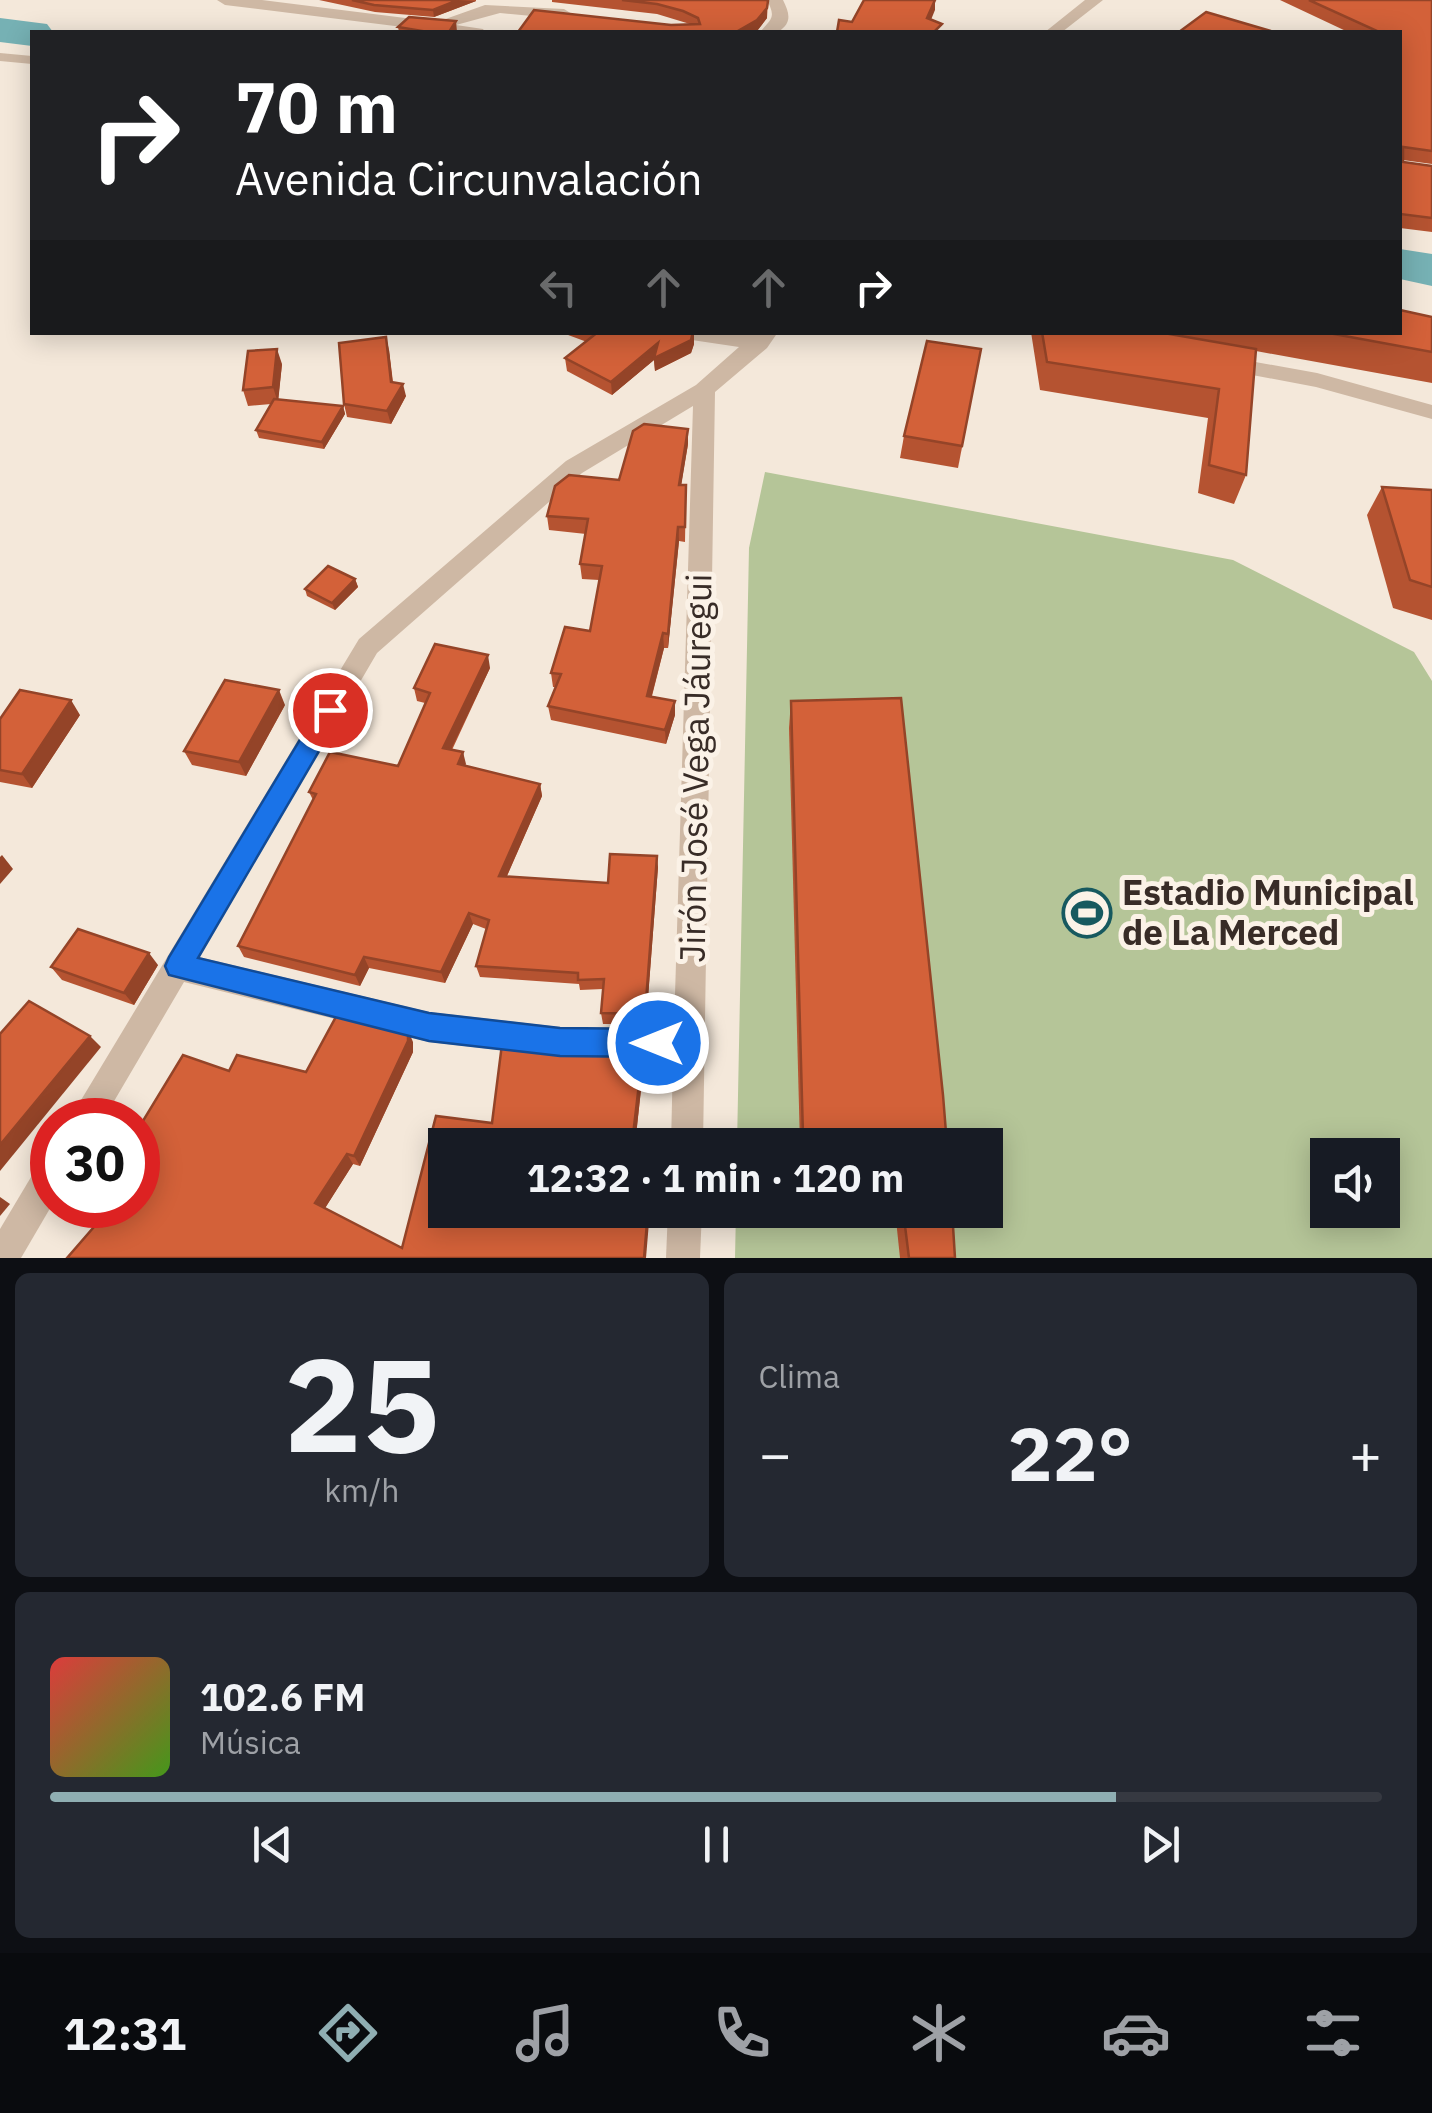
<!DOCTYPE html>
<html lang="es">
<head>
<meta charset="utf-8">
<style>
  body { margin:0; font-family:"IBM Plex Sans",sans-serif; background:#242831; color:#f1f3f6; height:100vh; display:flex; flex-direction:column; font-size:38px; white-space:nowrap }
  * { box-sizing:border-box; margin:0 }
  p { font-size:32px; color:#9ea1a6 }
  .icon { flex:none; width:55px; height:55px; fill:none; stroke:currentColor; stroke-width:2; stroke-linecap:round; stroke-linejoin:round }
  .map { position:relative; height:1258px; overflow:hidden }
  .drawer { display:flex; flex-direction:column; gap:15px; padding:15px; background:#0d0f14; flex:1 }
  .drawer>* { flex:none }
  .banner { position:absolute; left:30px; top:30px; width:1372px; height:305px; border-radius:0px; box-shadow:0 5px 25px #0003; background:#202124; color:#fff; overflow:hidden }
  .tools { position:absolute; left:1310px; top:1138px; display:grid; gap:20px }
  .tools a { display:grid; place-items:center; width:90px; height:90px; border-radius:0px; background:#171b24; box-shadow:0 5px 25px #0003; font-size:50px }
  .speed { position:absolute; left:30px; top:1098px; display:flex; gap:20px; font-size:50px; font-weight:700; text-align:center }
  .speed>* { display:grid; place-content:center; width:130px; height:130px; border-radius:50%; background:#171b24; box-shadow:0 5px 25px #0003; line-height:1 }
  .speed .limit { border:15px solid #d22; background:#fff; color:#111 }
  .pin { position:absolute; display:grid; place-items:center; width:85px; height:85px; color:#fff; margin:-42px; border:5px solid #fff; border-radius:50%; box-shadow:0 2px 10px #0007 }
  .me { position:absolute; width:110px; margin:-55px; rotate:270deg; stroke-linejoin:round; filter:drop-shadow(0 0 8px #0008) }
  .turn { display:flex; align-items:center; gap:35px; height:210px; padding:0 40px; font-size:45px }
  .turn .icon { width:130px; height:130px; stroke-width:2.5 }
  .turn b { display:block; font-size:70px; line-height:85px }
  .lanes { display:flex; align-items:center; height:95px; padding:0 40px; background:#0003; justify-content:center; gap:50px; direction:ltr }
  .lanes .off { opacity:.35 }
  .big { font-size:75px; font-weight:700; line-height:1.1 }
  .drawer .card { flex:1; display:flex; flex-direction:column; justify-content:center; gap:15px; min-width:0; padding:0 35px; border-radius:15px; background:#242831 }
  .drawer .dial { align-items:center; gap:0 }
  .dial b { font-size:130px; line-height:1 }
  .song { display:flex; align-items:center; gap:30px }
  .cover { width:120px; height:120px; border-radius:15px; background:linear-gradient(135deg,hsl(0 70% 55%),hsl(100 70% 35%)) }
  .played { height:10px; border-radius:5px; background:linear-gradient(90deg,#8faeb2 80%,#363941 80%) }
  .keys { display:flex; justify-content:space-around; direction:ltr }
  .heat { display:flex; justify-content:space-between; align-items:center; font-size:55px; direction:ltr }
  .drawer .tiles { flex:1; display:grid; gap:15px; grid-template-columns:1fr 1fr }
  .card:last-child { grid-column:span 2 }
  .trip { position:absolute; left:428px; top:1128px; width:575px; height:100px; border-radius:0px; background:#171b24; box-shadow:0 5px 25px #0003; font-weight:700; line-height:100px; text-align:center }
  .menu { display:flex; height:160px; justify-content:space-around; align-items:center; background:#090b0e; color:#9ea1a6 }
  .menu .icon { width:70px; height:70px }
  .menu .active { color:#8faeb2 }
  .menu b { font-size:45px; color:#f1f3f6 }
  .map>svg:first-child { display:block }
  .green { fill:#b5c598; fill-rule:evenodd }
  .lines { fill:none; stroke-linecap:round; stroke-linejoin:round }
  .river { fill:#76b1b4; fill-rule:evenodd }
  .lane { fill:#ceb8a4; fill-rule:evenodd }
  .street { fill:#ceb8a4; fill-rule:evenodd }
  .wall { fill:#b55331 }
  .shaded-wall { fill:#944428 }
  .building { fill:#d36139; stroke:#944428; stroke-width:2.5 }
  .route { fill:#1a73e8; stroke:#114b97; stroke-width:2.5 }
  .labels { text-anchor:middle; stroke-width:10; stroke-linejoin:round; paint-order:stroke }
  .street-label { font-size:35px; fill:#382c27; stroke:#fbf2e7 }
  .poi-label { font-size:35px; font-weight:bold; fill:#382c27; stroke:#fbf2e7; text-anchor:start }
</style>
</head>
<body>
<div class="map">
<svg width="1432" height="1258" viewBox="0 0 1432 1258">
  <rect width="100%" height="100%" fill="#f4e8da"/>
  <!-- green -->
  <path class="green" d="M765 472 1233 560 1414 652 1432 681V1258H735L736 1210H985V1145H737L749 548ZM1328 1155H1382V1210H1328Z"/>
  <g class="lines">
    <!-- river -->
    <g class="river">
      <polygon points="0,18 47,24 53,32 32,32 32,46 0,42"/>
      <polygon points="1400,249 1432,254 1432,286 1400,279"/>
    </g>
    <!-- lane -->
    <polygon class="lane" points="0,53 32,56 32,64 0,61"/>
    <!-- street -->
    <g class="street">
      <polygon points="217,0 262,0 437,22 485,5 564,9 572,14 564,19 500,13 456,25 483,29 485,32 443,32 225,5"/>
      <path d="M767 0H783C790 14 792 23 778 32H760C772 18 776 18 767 0Z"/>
      <polygon points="1085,0 1103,0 1062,32 1045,32"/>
      <path d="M675 332H778L767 348 715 392 703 1145H671L673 1058 560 1057 429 1042 184 982 103 1120H69L359 639 566 461 696 385 739 347 685 339ZM693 406 674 1028 560 1027 429 1012 199 957 377 653 582 473Z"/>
      <polygon points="1222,356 1317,373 1432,405 1432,419 1316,387 1215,368 1215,358"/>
      <polygon points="52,1157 52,1205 21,1258 0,1258 0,1229 40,1162"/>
      <polygon points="668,1210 702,1210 700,1258 666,1258"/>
    </g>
  </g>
  <!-- wall -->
  <g class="wall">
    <polygon points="319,0 476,0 476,1 434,17 375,12"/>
    <polygon points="552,0 766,0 768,1 767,18 757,31 671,25 690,24 657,14 552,2"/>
    <polygon points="1280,0 1432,0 1432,164 1403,160 1403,162 1432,166 1432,232 1400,228 1400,32 1348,32"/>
    <polygon points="398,27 457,32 399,32"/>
    <polygon points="1432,317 1432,383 1256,351 1246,475 1234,504 1198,493 1208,418 1040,390 1031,332 1400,332"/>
    <polygon points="560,332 694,332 694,344 691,353 655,371 654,360 612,395 567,371 565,358 587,342"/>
    <polygon points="981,349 958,468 900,458 904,436"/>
    <polygon points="389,350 393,382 406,396 391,424 347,417 344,404"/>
    <polygon points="282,364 278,400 343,406 345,414 324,449 259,438 256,430 271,404 248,406 243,390"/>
    <polygon points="688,444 681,485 686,485 685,542 679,541 668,648 664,648 652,696 675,701 675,715 666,744 551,720 548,706 556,687 553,687 551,673 590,631 599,580 582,579 580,564 586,534 549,530 547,516"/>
    <polygon points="1382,487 1432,490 1432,620 1393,608 1367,515"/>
    <polygon points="355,579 358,587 335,610 307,596 305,589"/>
    <polygon points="490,668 452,750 463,752 465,766 540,784 542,796 507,876 608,883 658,867 646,1024 603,1024 601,1013 603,989 580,990 579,984 480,977 476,966 486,929 473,924 445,983 369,968 360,986 244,957 238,946 313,800 309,792 398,766 425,703 417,701 414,688"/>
    <polygon points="791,701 947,1145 800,1145 789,728"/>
    <polygon points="285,705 246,776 192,765 184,751"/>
    <polygon points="80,715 32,788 0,782 0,719"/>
    <polygon points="158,965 134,1005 62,980 51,967"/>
    <polygon points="413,1042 413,1052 360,1166 353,1164 325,1208 402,1248 492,1123 644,1062 636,1135 646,1258 67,1258 229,1071 306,1072"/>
    <polygon points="895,1210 952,1210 955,1258 900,1258"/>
  </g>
  <!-- shaded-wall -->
  <g class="shaded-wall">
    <polygon points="458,0 476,1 434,17 433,10"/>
    <polygon points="935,0 935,10 926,32 927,18"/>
    <polygon points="767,8 767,18 757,31 754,32 736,32"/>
    <polygon points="456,21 457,32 449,32"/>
    <polygon points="694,332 694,344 691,353 655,371 654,360 612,395 611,382 658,343"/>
    <polygon points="386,337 389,350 394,394 391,382"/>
    <polygon points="277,349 282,364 278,403 273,387"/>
    <polygon points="403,384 406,396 391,424 387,411"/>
    <polygon points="343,406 345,414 324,449 322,442"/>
    <polygon points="688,429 688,444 679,499 679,485"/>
    <polygon points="678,527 679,541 668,648 668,634"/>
    <polygon points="355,579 358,587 335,610 332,603"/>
    <polygon points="663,633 664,648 648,710 647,696"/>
    <polygon points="488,655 490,668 446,760 443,748"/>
    <polygon points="279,690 285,705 246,776 239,762"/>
    <polygon points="71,700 80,715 32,788 22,774"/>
    <polygon points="675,701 675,715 666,744 665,730"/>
    <polygon points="463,752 466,764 461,776 458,764"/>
    <polygon points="540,784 542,796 502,887 499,876"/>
    <polygon points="2,855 13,869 0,884 0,857"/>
    <polygon points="657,856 658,867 646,1024 645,1014"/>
    <polygon points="469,913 473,924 445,983 441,972"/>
    <polygon points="149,953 158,965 134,1005 124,993"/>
    <polygon points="364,957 369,968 360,986 355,975"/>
    <polygon points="408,1030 413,1042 413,1052 360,1166 354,1156"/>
    <polygon points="90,1036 101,1047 0,1171 0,1145"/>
    <polygon points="643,1050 644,1062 635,1145 633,1135"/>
    <polygon points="347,1154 353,1164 322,1213 315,1203"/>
    <polygon points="0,1197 10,1204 0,1216"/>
    <polygon points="648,1210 650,1210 646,1258 644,1258"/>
  </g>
  <!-- building -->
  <g class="building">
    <polygon points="352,0 458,0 433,10 374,5"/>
    <polygon points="622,0 766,0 768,1 767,8 757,20 736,32 518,32 534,10 671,25 700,24 698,18 683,11 657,4"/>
    <polygon points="864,0 935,0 927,18 942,24 934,32 837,32 839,20 852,22"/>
    <polygon points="1309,0 1432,0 1432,151 1403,147 1403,162 1432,166 1432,218 1400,214 1400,32 1379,32"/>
    <polygon points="1206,12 1274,32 1179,32"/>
    <polygon points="409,17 456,21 449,32 428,32 398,27"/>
    <polygon points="1400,310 1432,317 1432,352 1323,332 1400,332"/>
    <polygon points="598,332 693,332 691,340 654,358 658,343 611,382 565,358"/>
    <polygon points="1042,332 1158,332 1256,349 1246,475 1209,465 1219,389 1047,362"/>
    <polygon points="386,337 391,382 403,384 387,411 344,404 339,343"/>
    <polygon points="927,341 981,349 962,446 904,436"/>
    <polygon points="277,349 273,387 243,390 248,351"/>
    <polygon points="274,399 343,406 322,442 256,430"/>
    <polygon points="644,424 688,429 679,485 686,485 685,527 678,527 668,634 663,633 647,696 675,701 665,730 548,706 561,674 551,673 565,627 590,631 602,566 580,564 588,519 547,516 555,486 569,475 619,480 633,431"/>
    <polygon points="1382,487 1432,490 1432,587 1410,580"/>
    <polygon points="328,566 355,579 332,603 305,589"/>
    <polygon points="435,644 488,655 443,748 463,752 458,764 540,784 499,876 608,883 610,854 657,856 645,1014 601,1013 604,979 578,980 578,973 476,966 489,920 469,913 441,972 364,957 355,975 238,946 316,794 309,792 330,752 398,766 430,693 414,688"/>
    <polygon points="225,680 279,690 239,762 184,751"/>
    <polygon points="20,690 71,700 22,774 0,770 0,719"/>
    <polygon points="901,698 943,1095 947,1145 895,1145 895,1144 803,1135 791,701"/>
    <polygon points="78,929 149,953 124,993 51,967"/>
    <polygon points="29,1001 90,1036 0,1145 0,1034"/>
    <polygon points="338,1013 408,1030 408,1041 354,1156 347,1154 315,1203 402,1248 436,1116 492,1123 502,1044 643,1050 633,1135 653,1136 652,1145 445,1145 445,1210 648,1210 644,1258 67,1258 113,1205 138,1205 138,1129 183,1055 229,1071 237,1055 306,1072"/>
    <polygon points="903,1210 952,1210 955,1258 909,1258"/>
  </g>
  <!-- route -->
  <polygon class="route" points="330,701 342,710 339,717 198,958 429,1013 560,1028 658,1029 668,1033 672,1043 668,1052 658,1057 560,1056 429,1041 169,975 165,966 169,957 322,703"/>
  <!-- icons -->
  <defs>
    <g id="stadium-ring" transform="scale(2.5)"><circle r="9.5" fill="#fbf2e7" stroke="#17595f" stroke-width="1.5"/><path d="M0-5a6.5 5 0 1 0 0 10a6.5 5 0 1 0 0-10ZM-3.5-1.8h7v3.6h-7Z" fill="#17595f"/></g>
  </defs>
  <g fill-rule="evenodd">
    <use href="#stadium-ring" x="1087" y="913"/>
  </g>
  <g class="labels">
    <!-- street labels -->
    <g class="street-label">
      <text transform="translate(696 768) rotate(-89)" y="12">Jirón José Vega Jáuregui</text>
    </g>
    <!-- poi labels -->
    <g class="poi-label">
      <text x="1122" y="905">Estadio Municipal<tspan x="1122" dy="40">de La Merced</tspan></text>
    </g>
  </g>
</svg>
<div class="tools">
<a><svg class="icon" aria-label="sound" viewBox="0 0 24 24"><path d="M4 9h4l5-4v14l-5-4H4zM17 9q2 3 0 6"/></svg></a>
</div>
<div class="speed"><div class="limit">30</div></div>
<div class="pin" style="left:330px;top:710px;background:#d93025"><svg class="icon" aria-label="arrive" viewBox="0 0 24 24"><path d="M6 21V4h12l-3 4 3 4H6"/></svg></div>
<svg class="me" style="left:658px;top:1043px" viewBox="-20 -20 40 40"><circle r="17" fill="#1a73e8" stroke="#fff" stroke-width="3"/><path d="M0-11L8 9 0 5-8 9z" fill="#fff"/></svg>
<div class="trip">12:32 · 1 min · 120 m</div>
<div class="banner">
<div class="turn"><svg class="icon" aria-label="right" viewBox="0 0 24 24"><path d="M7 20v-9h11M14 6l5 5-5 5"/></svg><div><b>70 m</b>Avenida Circunvalación</div></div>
<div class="lanes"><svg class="icon off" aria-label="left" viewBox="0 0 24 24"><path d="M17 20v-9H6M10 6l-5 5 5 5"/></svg><svg class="icon off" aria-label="ahead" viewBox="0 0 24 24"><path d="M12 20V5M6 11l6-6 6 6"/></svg><svg class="icon off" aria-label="ahead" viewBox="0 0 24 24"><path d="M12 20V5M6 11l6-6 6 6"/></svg><svg class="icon" aria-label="right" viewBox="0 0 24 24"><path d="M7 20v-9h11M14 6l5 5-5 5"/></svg></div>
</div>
</div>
<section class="drawer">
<div class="tiles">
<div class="card dial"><b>25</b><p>km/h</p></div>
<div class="card"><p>Clima</p>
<div class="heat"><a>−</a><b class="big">22°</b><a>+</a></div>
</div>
<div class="card">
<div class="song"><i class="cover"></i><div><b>102.6 FM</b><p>Música</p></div></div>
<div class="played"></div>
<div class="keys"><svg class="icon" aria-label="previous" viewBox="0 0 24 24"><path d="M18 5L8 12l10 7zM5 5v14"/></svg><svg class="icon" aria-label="pause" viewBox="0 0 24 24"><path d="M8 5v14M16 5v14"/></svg><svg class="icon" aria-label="next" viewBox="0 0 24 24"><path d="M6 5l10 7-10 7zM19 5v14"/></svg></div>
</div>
</div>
</section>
<nav class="menu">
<b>12:31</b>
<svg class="icon active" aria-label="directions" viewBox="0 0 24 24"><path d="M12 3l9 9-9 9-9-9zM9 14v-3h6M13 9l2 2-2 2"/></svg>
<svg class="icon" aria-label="music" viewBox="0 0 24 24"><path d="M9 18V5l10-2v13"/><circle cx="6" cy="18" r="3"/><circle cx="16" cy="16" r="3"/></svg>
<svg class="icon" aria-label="phone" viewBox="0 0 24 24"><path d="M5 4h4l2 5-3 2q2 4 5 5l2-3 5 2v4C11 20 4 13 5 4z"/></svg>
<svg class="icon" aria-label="climate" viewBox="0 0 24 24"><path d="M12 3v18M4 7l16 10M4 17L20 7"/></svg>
<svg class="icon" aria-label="car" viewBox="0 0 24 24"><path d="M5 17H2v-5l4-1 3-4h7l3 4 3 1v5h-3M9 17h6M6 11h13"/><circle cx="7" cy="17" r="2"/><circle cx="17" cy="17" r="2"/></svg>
<svg class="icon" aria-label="filters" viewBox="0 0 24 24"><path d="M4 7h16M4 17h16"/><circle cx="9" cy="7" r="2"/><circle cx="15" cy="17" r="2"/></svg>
</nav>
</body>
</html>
